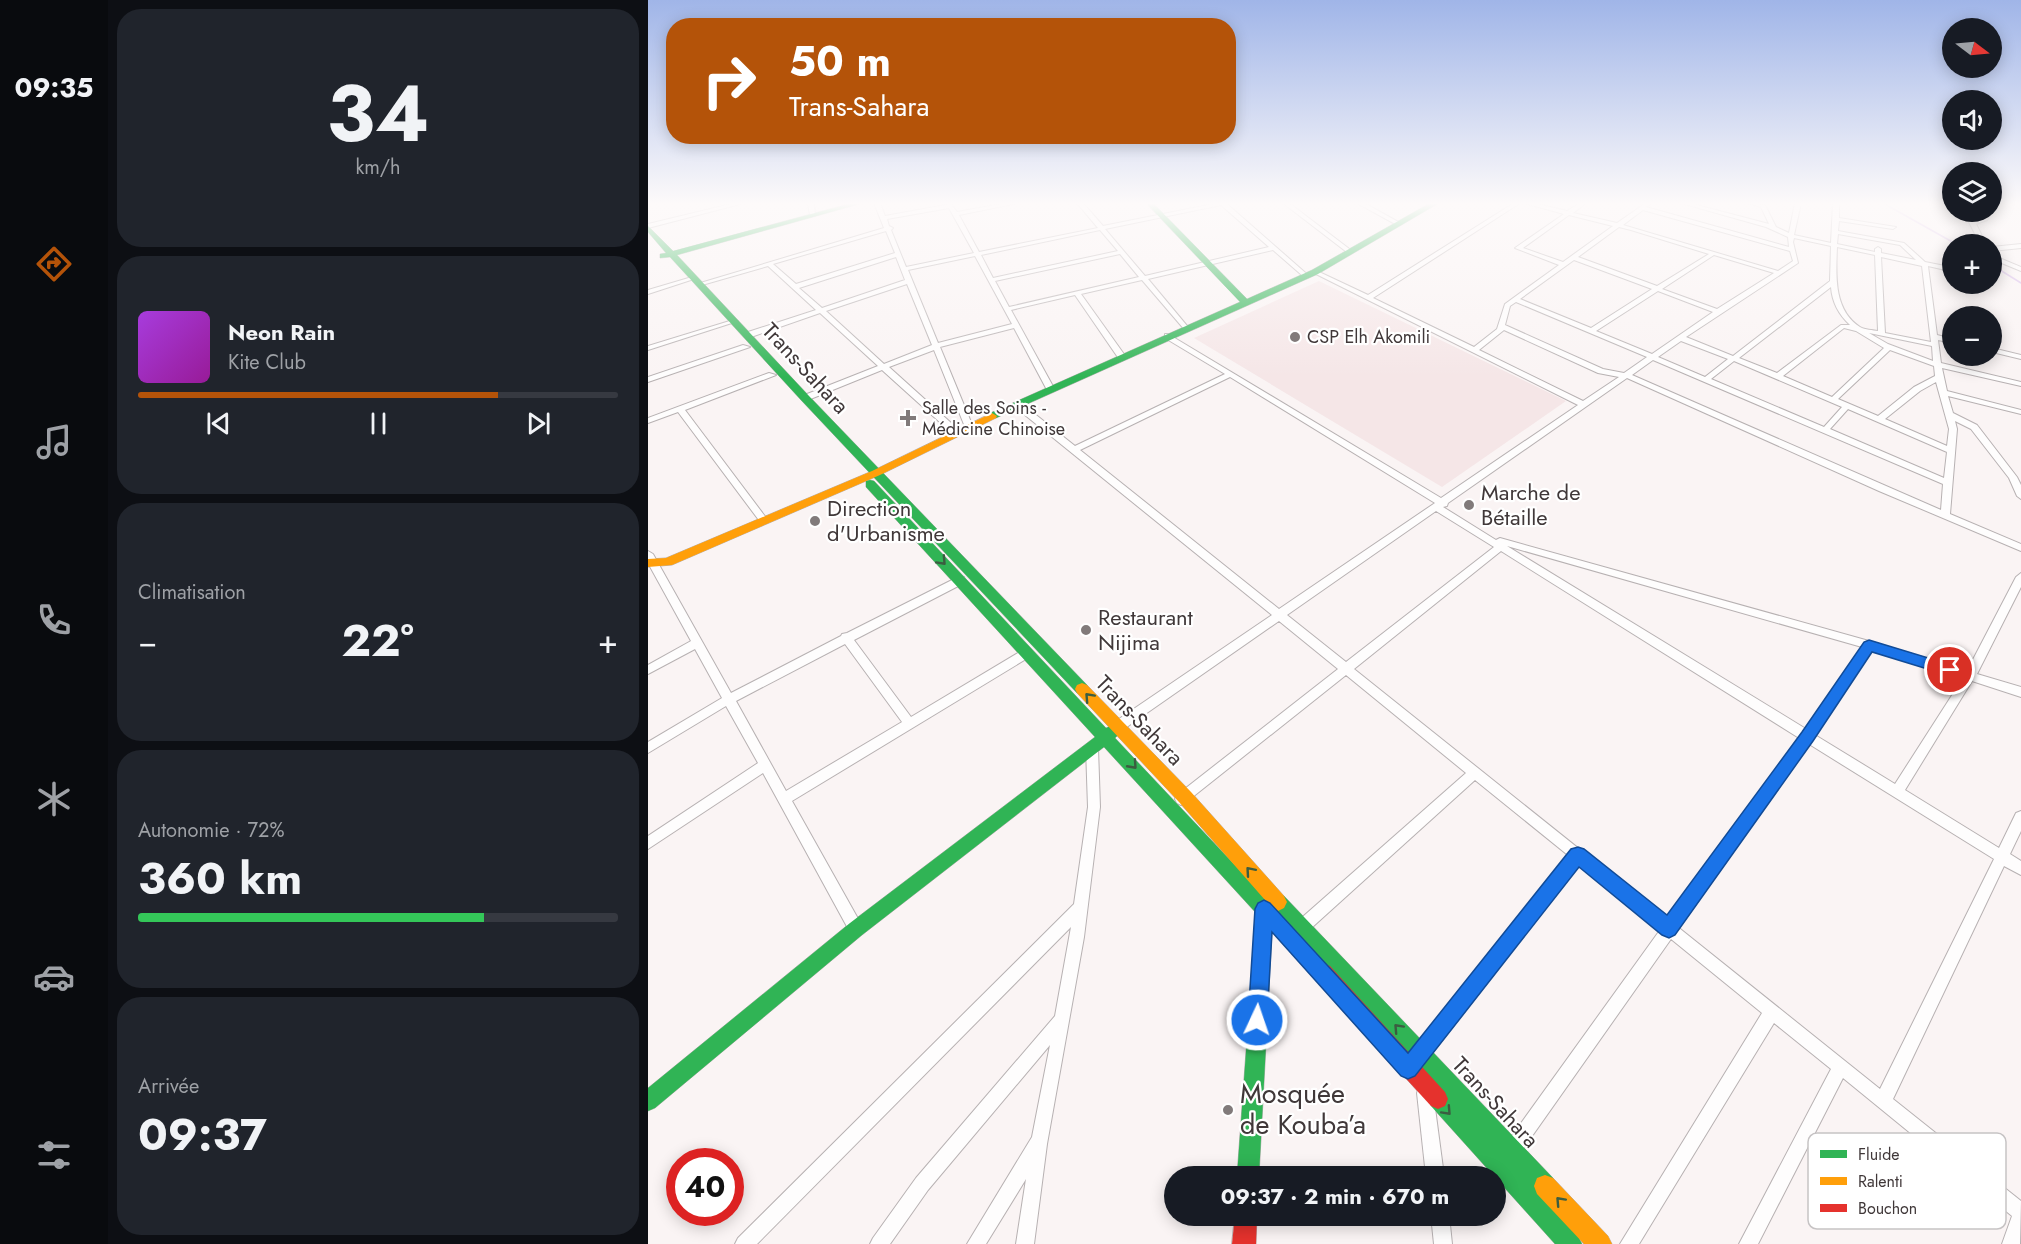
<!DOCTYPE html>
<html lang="fr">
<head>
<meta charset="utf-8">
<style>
  body { margin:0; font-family:Jost,sans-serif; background:#20242c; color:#f1f3f6; height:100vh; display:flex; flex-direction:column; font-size:22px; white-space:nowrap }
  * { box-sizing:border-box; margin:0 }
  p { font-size:20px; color:#9ea1a6 }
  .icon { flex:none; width:33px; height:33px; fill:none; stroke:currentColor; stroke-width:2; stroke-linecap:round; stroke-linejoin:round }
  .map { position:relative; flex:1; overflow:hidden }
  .sheet { display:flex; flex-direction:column; gap:9px; padding:9px; background:#0d0f14; width:540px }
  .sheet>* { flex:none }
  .guide { position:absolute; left:18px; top:18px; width:570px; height:126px; border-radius:24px; box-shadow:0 3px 15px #0003; background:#b45309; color:#fff; overflow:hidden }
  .needle { width:39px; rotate:106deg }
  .fabs { position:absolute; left:1294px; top:18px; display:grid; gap:12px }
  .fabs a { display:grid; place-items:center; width:60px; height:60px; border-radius:50%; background:#171b24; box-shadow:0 3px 15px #0003; font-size:30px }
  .speed { position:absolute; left:18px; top:1148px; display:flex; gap:12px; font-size:30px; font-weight:700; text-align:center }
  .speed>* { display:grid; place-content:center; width:78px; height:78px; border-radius:50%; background:#171b24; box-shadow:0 3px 15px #0003; line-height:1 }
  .speed .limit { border:9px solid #d22; background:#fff; color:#111 }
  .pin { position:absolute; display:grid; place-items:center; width:51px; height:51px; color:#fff; margin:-26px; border:3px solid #fff; border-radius:50%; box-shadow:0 2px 6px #0007 }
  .me { position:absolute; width:66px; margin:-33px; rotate:3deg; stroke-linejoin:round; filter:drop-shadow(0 0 4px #0008) }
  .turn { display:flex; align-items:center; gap:21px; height:126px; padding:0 24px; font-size:27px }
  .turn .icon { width:78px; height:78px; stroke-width:2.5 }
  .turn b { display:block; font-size:42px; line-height:51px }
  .big { font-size:45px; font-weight:700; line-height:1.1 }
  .sheet .tile { flex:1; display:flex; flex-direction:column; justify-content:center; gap:9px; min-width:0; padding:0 21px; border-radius:24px; background:#20242c }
  .sheet .dial { align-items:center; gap:0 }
  .dial b { font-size:78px; line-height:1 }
  .song { display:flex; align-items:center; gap:18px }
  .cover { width:72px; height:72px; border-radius:9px; background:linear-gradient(135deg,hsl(280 70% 55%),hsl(300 70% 35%)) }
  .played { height:6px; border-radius:3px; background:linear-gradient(90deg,#b45309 75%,#363941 75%) }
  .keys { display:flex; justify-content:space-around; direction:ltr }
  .heat { display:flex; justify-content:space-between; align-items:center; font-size:33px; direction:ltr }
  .charge { height:9px; border-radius:4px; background:linear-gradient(90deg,#34c759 72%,#363941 0) }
  .trip { position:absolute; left:516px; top:1166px; width:342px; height:60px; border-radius:30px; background:#171b24; box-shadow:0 3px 15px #0003; font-weight:700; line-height:60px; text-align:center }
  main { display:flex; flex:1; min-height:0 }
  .dock { display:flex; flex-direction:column; width:108px; justify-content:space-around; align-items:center; background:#090b0e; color:#9ea1a6 }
  .dock .icon { width:42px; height:42px }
  .dock .current { color:#b45309 }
  .dock b { font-size:27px; color:#f1f3f6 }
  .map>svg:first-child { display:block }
  .built { fill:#f5e6e7 }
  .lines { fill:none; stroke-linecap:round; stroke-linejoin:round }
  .stream { stroke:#d4b7e8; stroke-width:1.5 }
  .street-casing { stroke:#b7b1b2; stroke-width:2 }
  .fast-casing { stroke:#b7b1b2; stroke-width:1 }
  .slow-casing { stroke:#b7b1b2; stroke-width:1 }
  .jam-casing { stroke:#b7b1b2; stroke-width:1 }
  .street { fill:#fefdfd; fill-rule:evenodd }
  .fast { fill:#30b455; fill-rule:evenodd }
  .slow { fill:#ff9f0a; fill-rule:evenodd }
  .jam { fill:#e5322d; fill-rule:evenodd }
  .oneway { stroke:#3b5d41 }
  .route { fill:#1a73e8; stroke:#114b97; stroke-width:1.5 }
  .poi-dot { fill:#817a7a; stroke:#fff; stroke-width:2 }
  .labels { text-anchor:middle; stroke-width:4.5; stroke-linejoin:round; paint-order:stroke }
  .far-poi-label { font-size:18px; fill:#403839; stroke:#fff; text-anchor:start }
  .street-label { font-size:22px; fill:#403839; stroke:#fff }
  .poi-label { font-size:22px; fill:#403839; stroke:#fff; text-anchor:start }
  .near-poi-label { font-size:27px; fill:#403839; stroke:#fff; text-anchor:start }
  .key { fill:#fff; stroke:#c6c3c4; stroke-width:1.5 }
  .key-label { font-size:16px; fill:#403839 }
</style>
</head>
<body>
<main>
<nav class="dock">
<b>09:35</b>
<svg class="icon current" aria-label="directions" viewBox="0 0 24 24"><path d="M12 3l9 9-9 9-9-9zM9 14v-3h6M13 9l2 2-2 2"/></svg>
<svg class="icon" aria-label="music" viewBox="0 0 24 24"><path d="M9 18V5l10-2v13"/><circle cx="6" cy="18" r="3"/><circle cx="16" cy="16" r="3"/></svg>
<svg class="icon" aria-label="phone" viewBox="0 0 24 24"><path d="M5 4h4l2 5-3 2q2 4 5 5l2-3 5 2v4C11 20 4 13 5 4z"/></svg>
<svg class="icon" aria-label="climate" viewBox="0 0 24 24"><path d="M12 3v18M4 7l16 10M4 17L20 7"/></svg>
<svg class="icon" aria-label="car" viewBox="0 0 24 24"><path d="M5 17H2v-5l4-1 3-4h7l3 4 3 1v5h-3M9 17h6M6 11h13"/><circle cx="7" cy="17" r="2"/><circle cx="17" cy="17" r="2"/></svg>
<svg class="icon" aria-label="filters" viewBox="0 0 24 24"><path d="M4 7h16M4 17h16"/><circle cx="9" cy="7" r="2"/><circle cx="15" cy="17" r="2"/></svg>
</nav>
<section class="sheet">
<div class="tile dial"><b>34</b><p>km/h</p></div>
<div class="tile">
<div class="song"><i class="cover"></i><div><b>Neon Rain</b><p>Kite Club</p></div></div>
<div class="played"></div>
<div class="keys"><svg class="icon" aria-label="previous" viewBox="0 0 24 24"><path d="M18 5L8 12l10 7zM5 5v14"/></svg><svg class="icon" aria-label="pause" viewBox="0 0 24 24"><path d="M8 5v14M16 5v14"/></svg><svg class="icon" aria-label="next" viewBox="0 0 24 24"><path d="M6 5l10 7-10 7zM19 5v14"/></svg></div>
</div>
<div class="tile"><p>Climatisation</p>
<div class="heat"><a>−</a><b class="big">22°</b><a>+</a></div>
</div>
<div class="tile"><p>Autonomie · 72%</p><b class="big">360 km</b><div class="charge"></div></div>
<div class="tile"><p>Arrivée</p><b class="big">09:37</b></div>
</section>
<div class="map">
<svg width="1373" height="1244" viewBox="0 0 1373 1244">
  <rect width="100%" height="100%" fill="#faf4f4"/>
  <!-- built -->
  <polygon class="built" points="671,281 918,401 794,487 546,338"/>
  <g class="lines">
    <!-- stream -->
    <g class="stream">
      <polyline points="1235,203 1308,244"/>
      <polyline points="1344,265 1373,283"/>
    </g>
    <!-- street casing -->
    <g class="street-casing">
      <g id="street">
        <polygon points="87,203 96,203 0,228 0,224"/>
        <polygon points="160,203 166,203 167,216 162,215"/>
        <path d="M226 203H232L237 216 303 204 309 212 359 203H370L311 215 331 252 450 228 429 203H435L455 226 570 203H580L579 204 661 276 656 277 625 250 500 279 540 327V329H536L494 280 433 294 478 357 474 359H471L427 295 363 310 407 390 403 392 399 390 366 328 292 347 325 427 321 429 317 427 286 350 241 367 312 431V435H306L234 370 160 400H154V396L230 366 172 313 103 337H97V333L168 310 120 266 54 285 49 284 236 228ZM573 205 621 247 497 276 457 229ZM301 208 326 253 258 267 243 230 245 228 241 226 239 219ZM452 230 470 251 345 278 333 255ZM238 231 247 253 148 284 125 264ZM472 254 491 277 361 307 347 281ZM327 256 364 324 290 343 260 270ZM248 257 257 280 174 308 151 288ZM259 284 284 345 236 364 178 311Z"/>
        <polygon points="635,203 641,203 704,251 704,253 700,253"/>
        <polygon points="709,203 716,203 754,224 749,225"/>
        <path d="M866 203H872L725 298 826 347 849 329 857 304 911 265 867 248 916 214 876 203H885L919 211 932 203H938L925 213 969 223 998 203H1004L998 207 1141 247 1140 237 1118 227 1033 203H1041L1121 224 1113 207 1100 203 1117 205 1128 227 1141 233 1147 203H1153L1146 235 1183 243 1185 203H1191V218L1248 227 1245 229 1191 221 1190 231 1256 243 1277 262 1302 267 1305 266V270L1302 271 1280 266 1289 335 1305 339V343L1290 340 1293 363 1373 382V386L1294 368 1299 391 1373 410V414L1300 396 1305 413 1329 425 1369 477 1373 485V499L1369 496 1361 478 1323 429 1307 421 1309 429 1302 514 1373 544V551L1231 491 979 378 800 503 799 506 795 507 848 540 852 538 1221 641 1319 671 1368 577 1373 573V587L1329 674 1373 687V697L1324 681 1257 790 1351 848 1368 813 1373 811V831L1362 854 1373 861V875L1356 866 1245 1099 1373 1201 1372 1244H1354L1364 1216 1195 1078 1110 1244H1091L1183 1069 1126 1023 991 1244H972L1114 1013 1023 939 870 1156 864 1158 858 1156 856 1150 858 1144 1012 930 931 864 778 1061 772 1063 766 1061 764 1055 766 1049 921 856 827 780 660 931 655 933 650 931 648 926 650 921 818 773 698 675 537 803 533 805 529 803 527 799 529 795 690 669 631 621 473 731 469 732 465 731 463 727 465 723 624 615 367 407V403H373L427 446 577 374 517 338V334H520L793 498 930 405 664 272 669 271 720 295ZM995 210 1142 251 1145 261 1130 271 975 225ZM921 215 965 226 915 262 875 248ZM971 227 983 230 1061 254 1009 286 930 257ZM1190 234 1252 245 1268 260 1233 253V249L1230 247 1227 249V252L1189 244ZM1146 238 1183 246 1182 281 1085 356 1038 337 1150 263 1145 242ZM1189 247 1227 255 1230 331C1225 330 1217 330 1212 327 1185 310 1188 274 1189 247ZM1066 255 1126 273 1069 309 1014 289ZM1233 257 1274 266 1283 342 1237 333ZM926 260 1004 289 943 328 872 299ZM1183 287C1184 302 1191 315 1202 325H1193L1129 373 1091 358ZM1010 291 1065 312 1004 354 948 331ZM868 302 999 357 976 373 955 369 857 325 862 306ZM1196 328 1208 331 1236 348 1184 397 1135 376ZM856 330 950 373 971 377 935 401 831 350ZM1221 333 1284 346 1285 361 1240 344ZM1033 341 1080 359 1057 377 1010 357ZM1242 350 1286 366 1287 376 1266 387 1230 416 1190 399ZM1005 360 1295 484 1293 510 984 375ZM1086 361 1194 407 1176 427 1063 379ZM582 377 787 503 631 609 432 450ZM1288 382 1301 429 1299 446 1237 419 1272 391ZM1200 409 1299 452 1296 478 1182 429ZM788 511 846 547 698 662 639 615ZM859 546 1214 647 1158 729ZM853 551 1151 738 1020 920 706 669ZM1223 650 1315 678 1247 784 1167 735ZM1161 744 1346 859 1232 1089 1031 928Z"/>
        <polygon points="1316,212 1321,212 1326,221 1335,218 1339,212 1344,212 1339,220 1328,224 1338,244 1332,244"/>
        <polygon points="1373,244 1373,248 1344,251 1344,247"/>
        <polygon points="1344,255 1373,267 1373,271 1344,259"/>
        <polygon points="44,277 49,278 0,294 0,290"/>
        <polygon points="85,320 90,321 0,350 0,346"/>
        <polygon points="95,345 102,347 0,382 0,377"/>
        <polygon points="1344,348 1373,355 1373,359 1344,352"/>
        <polygon points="121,373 128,375 37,410 119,519 121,521 119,523 113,523 30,412 0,423 0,418"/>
        <path d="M0 551 5 554 83 693 193 636 194 634 199 633 312 576 316 577 317 580 316 583 206 640 263 717 375 650H383L384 653 383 656 144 801 213 924 215 929 213 934 208 936 203 934 115 773 0 849V836L110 763 78 706 0 753V742L74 698 47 649 0 674V665L43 641 0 563ZM197 644 254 722 138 791 88 701Z"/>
        <polygon points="444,743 448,744 450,748 452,807 436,937 399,1144 386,1244 368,1244 378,1179 338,1244 319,1244 384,1137 402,1045 280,1190 242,1244 222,1244 225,1238 268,1178 407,1016 423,927 109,1244 87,1244 90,1238 426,904 440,807 438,748 440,744"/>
        <polygon points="777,1085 783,1087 785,1093 796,1176 778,1176 769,1093 771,1087"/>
        <polygon points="783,1215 801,1215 804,1244 786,1244"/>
      </g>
    </g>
    <!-- fast casing -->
    <g class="fast-casing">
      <g id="fast">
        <polygon points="204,203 215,203 29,255 161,396 439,685 441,689 439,693 434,695 429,693 153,400 22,257 12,258 12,254 18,253 0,232 0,226 25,251"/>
        <polygon points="498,203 505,203 599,299 664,270 782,203 791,203 670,274 348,418 340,418 340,414 592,302"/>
        <polygon points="222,480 226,481 458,728 467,724 472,725 475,730 467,738 616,896 623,898 630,893 636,896 905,1178 908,1186 905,1194 897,1197 893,1195 930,1236 934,1244 907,1244 783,1106 780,1099 783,1092 792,1090 684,973 682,980 675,982 668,980 624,932 611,1176 589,1176 608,913 456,747 214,935 7,1108 0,1111 0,1088 202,923 447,737 218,487 218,481"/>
      </g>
    </g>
    <!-- slow casing -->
    <g class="slow-casing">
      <g id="slow">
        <polygon points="344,413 349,416 348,418 232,475 24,565 0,567 0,559 18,558 224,471"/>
        <polygon points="434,683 439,685 543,792 636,896 639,902 636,908 630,911 624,908 531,802 429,693 427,689 429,685"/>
        <polygon points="897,1175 905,1178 960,1236 964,1244 936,1244 889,1194 886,1186 889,1178"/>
      </g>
    </g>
    <!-- jam casing -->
    <g class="jam-casing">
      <g id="jam">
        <polygon points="675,964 682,966 797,1092 800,1099 797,1106 790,1109 783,1106 668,980 666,973 668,966"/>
        <polygon points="587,1215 609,1215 608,1244 584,1244"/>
      </g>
    </g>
    <!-- street -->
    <use href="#street" class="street"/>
    <!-- fast -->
    <use href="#fast" class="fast"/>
    <!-- slow -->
    <use href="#slow" class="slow"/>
    <!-- jam -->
    <use href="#jam" class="jam"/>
  </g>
  <!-- one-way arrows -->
  <defs><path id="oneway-chevron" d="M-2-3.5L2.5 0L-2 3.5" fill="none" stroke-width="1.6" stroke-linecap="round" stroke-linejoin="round" transform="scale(1.5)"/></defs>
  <g class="oneway">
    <use href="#oneway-chevron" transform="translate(294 561) rotate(47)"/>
    <use href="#oneway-chevron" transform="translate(441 697) rotate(-133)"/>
    <use href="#oneway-chevron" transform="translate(485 765) rotate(48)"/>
    <use href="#oneway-chevron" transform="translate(602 871) rotate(-131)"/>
    <use href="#oneway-chevron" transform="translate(750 1028) rotate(-133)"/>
    <use href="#oneway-chevron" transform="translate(799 1111) rotate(47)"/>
    <use href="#oneway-chevron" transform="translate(912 1201) rotate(-133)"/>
  </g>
  <!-- sky -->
  <linearGradient id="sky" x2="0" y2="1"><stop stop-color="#a0b5e8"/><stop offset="0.54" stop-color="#fdfafa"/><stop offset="1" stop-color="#fdfafa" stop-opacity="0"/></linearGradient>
  <rect width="1373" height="377" fill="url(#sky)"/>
  <!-- route -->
  <polygon class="route" points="1221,640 1307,666 1309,670 1302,676 1224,652 1165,741 1027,935 1021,938 1014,935 931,867 767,1076 760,1079 753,1076 624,932 619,1020 616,1027 609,1030 602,1027 600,1020 607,909 610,903 616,900 622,903 760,1053 923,849 930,847 936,849 1019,915 1154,732 1216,642"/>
  <!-- markers -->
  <g class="poi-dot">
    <circle cx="647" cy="337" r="6"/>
    <path d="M257 409h6v6h6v6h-6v6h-6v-6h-6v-6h6z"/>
    <circle cx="821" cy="505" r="6"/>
    <circle cx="167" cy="521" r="6"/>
    <circle cx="438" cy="630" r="6"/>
    <circle cx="580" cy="1110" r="6"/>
  </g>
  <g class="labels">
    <!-- far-poi labels -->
    <g class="far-poi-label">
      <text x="659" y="343">CSP Elh Akomili</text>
      <text x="274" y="414">Salle des Soins -<tspan x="274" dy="21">Médicine Chinoise</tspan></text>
    </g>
    <!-- street labels -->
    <g class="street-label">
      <text transform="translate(158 368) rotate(47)" y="8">Trans-Sahara</text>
      <text transform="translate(492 720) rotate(46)" y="8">Trans-Sahara</text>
      <text transform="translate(848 1102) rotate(47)" y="8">Trans-Sahara</text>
    </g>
    <!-- poi labels -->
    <g class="poi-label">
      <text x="833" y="500">Marche de<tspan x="833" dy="25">Bétaille</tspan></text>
      <text x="179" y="516">Direction<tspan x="179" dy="25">d'Urbanisme</tspan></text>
      <text x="450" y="625">Restaurant<tspan x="450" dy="25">Nijima</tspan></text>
    </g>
    <!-- near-poi labels -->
    <g class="near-poi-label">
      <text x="592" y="1103">Mosquée<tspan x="592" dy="31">de Kouba’a</tspan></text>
    </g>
  </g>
  <!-- legend -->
  <rect x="1160" y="1133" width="198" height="96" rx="9" class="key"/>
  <rect x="1172" y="1150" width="27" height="8" fill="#30b455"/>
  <rect x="1172" y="1177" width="27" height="8" fill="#ff9f0a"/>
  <rect x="1172" y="1204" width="27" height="8" fill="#e5322d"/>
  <g class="key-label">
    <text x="1210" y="1160">Fluide</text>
    <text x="1210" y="1187">Ralenti</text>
    <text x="1210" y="1214">Bouchon</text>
  </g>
</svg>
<div class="fabs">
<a><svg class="needle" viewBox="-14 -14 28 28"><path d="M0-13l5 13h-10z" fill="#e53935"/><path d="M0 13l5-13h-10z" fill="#9ea1a6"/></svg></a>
<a><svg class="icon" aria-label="sound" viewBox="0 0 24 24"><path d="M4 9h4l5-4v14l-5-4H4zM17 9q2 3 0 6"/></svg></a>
<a><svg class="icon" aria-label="layers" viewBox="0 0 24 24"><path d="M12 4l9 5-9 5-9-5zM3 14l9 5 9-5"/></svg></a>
<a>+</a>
<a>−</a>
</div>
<div class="speed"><div class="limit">40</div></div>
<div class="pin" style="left:1302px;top:670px;background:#d93025"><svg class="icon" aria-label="arrive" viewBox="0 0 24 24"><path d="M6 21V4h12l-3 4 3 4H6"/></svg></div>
<svg class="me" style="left:609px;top:1020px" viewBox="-20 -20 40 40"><circle r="17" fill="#1a73e8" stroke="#fff" stroke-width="3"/><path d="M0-11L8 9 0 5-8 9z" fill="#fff"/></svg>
<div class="trip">09:37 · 2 min · 670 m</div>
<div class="guide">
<div class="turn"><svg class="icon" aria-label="right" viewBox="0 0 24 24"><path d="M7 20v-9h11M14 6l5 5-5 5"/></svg><div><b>50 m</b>Trans-Sahara</div></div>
</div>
</div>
</main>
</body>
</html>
